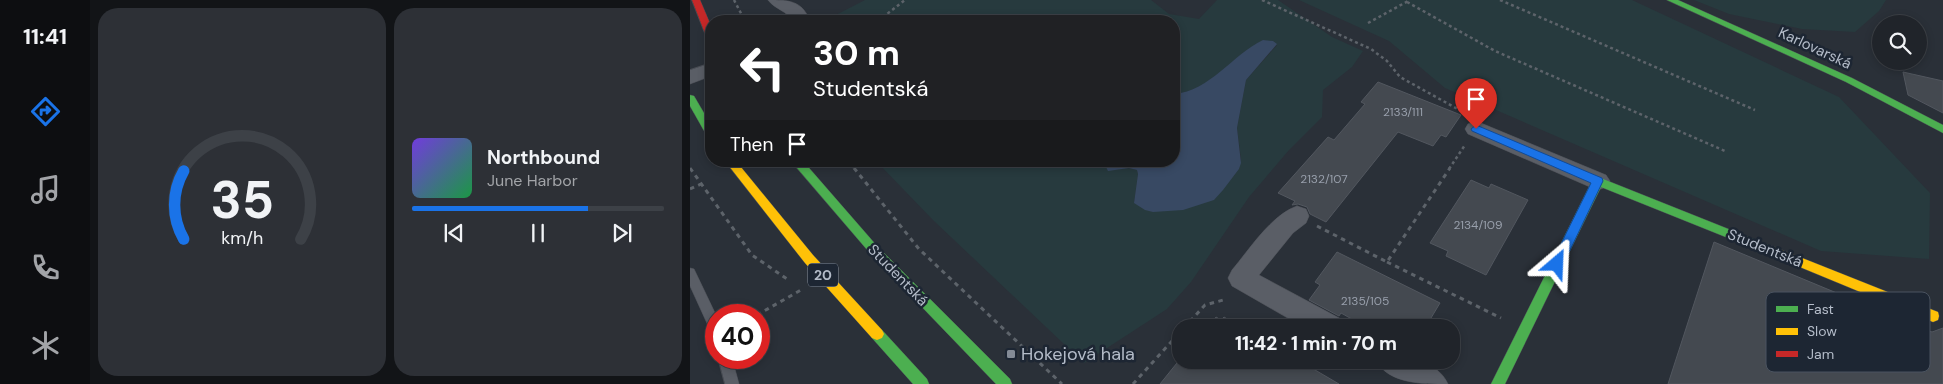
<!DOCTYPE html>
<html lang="en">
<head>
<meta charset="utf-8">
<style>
  body { margin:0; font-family:"DM Sans",sans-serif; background:#2d3036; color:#f1f3f6; height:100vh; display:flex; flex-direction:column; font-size:19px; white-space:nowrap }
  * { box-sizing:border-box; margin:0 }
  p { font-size:16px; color:#a2a4a8 }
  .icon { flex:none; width:28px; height:28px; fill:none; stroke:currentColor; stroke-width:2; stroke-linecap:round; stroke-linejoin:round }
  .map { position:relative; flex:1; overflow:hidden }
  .sheet { display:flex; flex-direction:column; gap:8px; padding:8px; background:#121417; width:600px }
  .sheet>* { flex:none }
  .guide { position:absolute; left:15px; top:15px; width:475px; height:152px; border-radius:20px; box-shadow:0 2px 8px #0003,0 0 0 1px #3d4147; background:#202124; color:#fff; overflow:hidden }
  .fabs { position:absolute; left:1182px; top:15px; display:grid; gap:10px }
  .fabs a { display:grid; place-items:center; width:55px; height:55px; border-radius:50%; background:#20242a; box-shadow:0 2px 8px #0003,0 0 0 1px #3d4147; font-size:25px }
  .speed { position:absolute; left:15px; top:304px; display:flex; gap:10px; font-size:25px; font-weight:700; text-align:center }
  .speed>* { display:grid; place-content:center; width:65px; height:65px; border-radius:50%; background:#20242a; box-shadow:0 2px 8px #0003,0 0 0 1px #3d4147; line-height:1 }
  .speed .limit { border:8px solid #d22; background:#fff; color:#111 }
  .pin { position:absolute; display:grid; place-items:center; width:42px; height:42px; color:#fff; margin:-51px -21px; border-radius:50% 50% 50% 0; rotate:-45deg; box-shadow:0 0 5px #0007 }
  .pin .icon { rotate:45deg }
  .me { position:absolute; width:55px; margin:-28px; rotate:26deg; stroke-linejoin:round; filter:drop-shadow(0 0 4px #0008) }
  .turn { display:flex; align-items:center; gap:18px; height:105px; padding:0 25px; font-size:22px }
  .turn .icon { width:65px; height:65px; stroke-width:2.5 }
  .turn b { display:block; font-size:35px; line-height:42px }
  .then { display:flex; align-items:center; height:48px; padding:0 25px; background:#0003; gap:10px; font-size:19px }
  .sheet .tile { flex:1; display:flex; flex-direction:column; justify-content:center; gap:8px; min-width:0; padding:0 18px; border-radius:20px; background:#2d3036 }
  .sheet .dial { align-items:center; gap:0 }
  .dial svg { height:130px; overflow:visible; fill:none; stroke:#3d4147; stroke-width:7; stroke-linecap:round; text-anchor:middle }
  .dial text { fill:#f1f3f6; stroke:none }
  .song { display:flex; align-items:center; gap:15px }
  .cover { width:60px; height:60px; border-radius:8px; background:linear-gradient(135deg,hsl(260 70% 55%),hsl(140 70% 35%)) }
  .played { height:5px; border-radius:2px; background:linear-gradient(90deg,#1a73e8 70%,#3d4147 70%) }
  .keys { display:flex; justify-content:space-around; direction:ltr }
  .sheet .tiles { flex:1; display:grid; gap:8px; grid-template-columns:repeat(2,1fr) }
  .trip { position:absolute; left:482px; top:319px; width:288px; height:50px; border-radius:20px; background:#20242a; box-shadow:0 2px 8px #0003,0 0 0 1px #3d4147; font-weight:800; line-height:50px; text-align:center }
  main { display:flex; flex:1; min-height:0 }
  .menu { display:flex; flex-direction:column; width:90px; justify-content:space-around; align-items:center; background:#0d0e11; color:#a2a4a8 }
  .menu .icon { width:35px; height:35px }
  .menu .selected { color:#1a73e8 }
  .menu b { font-size:22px; color:#f1f3f6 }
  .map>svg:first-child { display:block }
  .green { fill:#273a3e }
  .water { fill:#384963 }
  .building { fill:#444950; stroke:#52575f }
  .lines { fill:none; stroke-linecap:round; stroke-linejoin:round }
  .lane-casing { stroke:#484c53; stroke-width:1 }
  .street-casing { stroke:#484c53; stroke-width:1 }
  .fast-casing { stroke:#484c53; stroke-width:1 }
  .slow-casing { stroke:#484c53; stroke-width:1 }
  .jam-casing { stroke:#484c53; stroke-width:1 }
  .path-far1 { stroke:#5d636a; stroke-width:2.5; stroke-dasharray:3 3; stroke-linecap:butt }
  .path { stroke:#5d636a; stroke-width:3; stroke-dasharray:4.5 4.5; stroke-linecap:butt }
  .lane { fill:#5a5e66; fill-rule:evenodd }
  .street { fill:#5a5e66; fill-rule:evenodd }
  .fast { fill:#4caf50; fill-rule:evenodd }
  .slow { fill:#ffc107; fill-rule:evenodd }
  .jam { fill:#c62828; fill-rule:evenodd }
  .route { fill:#1a73e8; stroke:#114b97 }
  .poi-dot { fill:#848b96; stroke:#1d2633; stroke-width:2 }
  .labels { text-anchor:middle; stroke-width:5; stroke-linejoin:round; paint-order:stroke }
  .number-label { font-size:12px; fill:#989fab }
  .shield { fill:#1d2633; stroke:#878f9c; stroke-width:1 }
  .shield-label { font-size:14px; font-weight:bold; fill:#b4bcc9 }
  .street-label { font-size:15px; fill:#b4bcc9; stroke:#1d2633 }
  .near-poi-label { font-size:18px; fill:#b4bcc9; stroke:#1d2633; text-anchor:start }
  .key { fill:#1d2633; stroke:#4a5360; stroke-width:1 }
  .key-label { font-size:14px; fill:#b4bcc9 }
</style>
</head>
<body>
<main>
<nav class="menu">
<b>11:41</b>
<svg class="icon selected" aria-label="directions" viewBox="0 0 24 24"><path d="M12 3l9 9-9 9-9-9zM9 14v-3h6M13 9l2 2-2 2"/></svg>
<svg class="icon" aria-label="music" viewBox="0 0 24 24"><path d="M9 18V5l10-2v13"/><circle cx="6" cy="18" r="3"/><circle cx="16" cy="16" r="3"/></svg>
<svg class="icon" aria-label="phone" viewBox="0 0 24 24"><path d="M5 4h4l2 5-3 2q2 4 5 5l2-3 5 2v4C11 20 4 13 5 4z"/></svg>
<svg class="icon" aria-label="climate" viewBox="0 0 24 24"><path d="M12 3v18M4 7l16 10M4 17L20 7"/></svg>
</nav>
<section class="sheet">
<div class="tiles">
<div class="tile dial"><svg viewBox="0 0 100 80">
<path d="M14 69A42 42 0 1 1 86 69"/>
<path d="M14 69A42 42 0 0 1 14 27" stroke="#1a73e8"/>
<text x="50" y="56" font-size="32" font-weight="700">35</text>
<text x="50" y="72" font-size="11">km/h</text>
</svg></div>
<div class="tile">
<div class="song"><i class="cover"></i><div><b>Northbound</b><p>June Harbor</p></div></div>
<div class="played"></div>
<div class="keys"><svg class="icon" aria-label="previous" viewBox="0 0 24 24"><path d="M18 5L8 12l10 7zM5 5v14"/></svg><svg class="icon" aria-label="pause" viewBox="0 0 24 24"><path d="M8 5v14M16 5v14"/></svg><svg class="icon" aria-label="next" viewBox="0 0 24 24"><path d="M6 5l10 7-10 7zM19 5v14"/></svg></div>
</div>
</div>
</section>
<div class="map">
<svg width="1253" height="384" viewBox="0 0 1253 384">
  <rect width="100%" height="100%" fill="#2a3038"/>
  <!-- green -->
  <g class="green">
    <path d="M175 0H461L479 14 509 19 527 0H588L642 37 673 51 662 67 633 90 632 117 599 150 559 197 501 282 477 309 394 363 243 220 186 161H413L418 170 439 168 447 170 448 174 444 203 524 200 549 169 551 159 547 128 556 80 587 45 574 40C542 55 521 91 484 94V21H138L140 18Z"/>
    <polygon points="609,0 942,0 1149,97 1240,193 1239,259 1131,251 755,88 699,41"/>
    <polygon points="1004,0 1196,0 1189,11 1165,32 1112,29 1039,14"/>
  </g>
  <!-- water -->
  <path class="water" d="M573 40 583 41 587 44 556 80 547 128 551 163 549 169 533 190 524 200 493 210 463 212 455 210 444 203 448 174 447 170 439 168 418 171 413 161H484V94C520 91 542 55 573 40Z"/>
  <!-- building -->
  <g class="building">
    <polygon points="1213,72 1253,81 1253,113 1218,95"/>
    <polygon points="688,82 771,115 756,137 751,135 743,146 708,132 636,222 620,214 617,207 608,204 602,205 605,201 588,193 638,137 644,140 675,104 671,102"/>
    <polygon points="781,180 799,188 801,184 838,200 796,275 756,256 758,251 740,243"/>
    <polygon points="1024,242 1231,328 1242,332 1253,328 1253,384 978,384"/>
    <polygon points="647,252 750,303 735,328 678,328 651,313 649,316 619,300 630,285 625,282"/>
    <polygon points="526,317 531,320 534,317 552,328 517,328"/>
    <polygon points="491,358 491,360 608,360 649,384 470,384"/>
  </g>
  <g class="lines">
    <!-- lane casing -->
    <g class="lane-casing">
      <g id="lane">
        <polygon points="0,268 4,269 26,315 26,334 21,332 0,286"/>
        <polygon points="28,358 42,358 49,384 35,384"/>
      </g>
    </g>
    <!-- street casing -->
    <g class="street-casing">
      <g id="street">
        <path d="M78 0C98 0 112 0 120 21H102C98 11 84 9 78 0Z"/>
        <polygon points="21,63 21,76 0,84 0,70"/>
        <polygon points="786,121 916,175 920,181 916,187 908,190 900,187 778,134 775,129 778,124"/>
        <path d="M607 206 616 209 619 216 616 223 603 233 569 275 651 319 655 328H615L542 286 538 278 542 270C559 250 581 215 607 206Z"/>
        <path d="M686 360C711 360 745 356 758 384 732 384 698 384 686 360Z"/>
      </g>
    </g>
    <!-- fast casing -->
    <g class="fast-casing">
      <g id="fast">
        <polygon points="977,0 988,0 1162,78 1253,125 1253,133 1156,82"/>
        <polygon points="0,95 4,96 21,125 21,137 17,136 0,106"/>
        <polygon points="101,161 113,161 187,246 320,379 322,384 306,384 179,252"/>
        <polygon points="908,177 1086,248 1088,251 1086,254 1082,256 1078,254 911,187 815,384 801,384 902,181"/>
        <polygon points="187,328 192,330 237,379 239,384 223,384 182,338 180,334 182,330"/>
      </g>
    </g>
    <!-- slow casing -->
    <g class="slow-casing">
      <g id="slow">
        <polygon points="35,161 46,161 123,255 192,330 194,334 192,338 187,340 182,338 115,263"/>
        <polygon points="1082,246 1248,312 1249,316 1248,320 1243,322 1078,254 1076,251 1078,248"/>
      </g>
    </g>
    <!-- jam casing -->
    <g class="jam-casing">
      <polygon id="jam" points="2,0 10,0 21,26 21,39 16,36"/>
    </g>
    <!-- path-far1 -->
    <g class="path-far1">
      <polyline points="44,0 55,21"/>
      <polyline points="572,0 681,49 697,61 710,77 773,112"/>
      <polyline points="810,0 1065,110"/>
      <polyline points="717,2 805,51 1035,151"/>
      <polyline points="188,21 215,0"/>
      <polyline points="678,23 720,0"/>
      <polyline points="158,161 165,169"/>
      <polyline points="759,169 775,145"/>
    </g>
    <!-- path -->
    <g class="path">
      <polyline points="0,168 62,255 100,281"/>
      <polyline points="164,168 229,249 372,384"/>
      <polyline points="0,189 11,184"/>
      <polyline points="627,226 697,262 760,168"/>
      <polyline points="697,262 811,318"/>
      <polyline points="67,315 111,290"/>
      <polyline points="494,328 515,305 537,299"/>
      <polyline points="443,384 491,331"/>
    </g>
    <!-- lane -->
    <use href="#lane" class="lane"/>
    <!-- street -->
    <use href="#street" class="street"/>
    <!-- fast -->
    <use href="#fast" class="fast"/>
    <!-- slow -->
    <use href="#slow" class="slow"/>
    <!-- jam -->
    <use href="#jam" class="jam"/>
  </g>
  <!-- route -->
  <polygon class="route" points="786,125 912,178 913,181 872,267 863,267 861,264 901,183 782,131 781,129"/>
  <!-- markers -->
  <rect class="poi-dot" x="316" y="349" width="10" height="10" rx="2.5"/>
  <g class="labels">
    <!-- number labels -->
    <g class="number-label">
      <text x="713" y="116">2133/111</text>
      <text x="634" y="183">2132/107</text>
      <text x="788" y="229">2134/109</text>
      <text x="675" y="305">2135/105</text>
    </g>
    <!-- shield labels -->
    <rect class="shield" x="118" y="263.5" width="30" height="23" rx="4"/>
    <g class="shield-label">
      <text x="133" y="280">20</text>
    </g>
    <!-- street labels -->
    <g class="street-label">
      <text transform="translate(1125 48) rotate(25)" y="5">Karlovarská</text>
      <text transform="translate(1075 248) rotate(22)" y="5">Studentská</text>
      <text transform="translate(208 275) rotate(46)" y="5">Studentská</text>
    </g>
    <!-- near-poi labels -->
    <g class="near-poi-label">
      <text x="331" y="360">Hokejová hala</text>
    </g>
  </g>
  <!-- legend -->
  <rect x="1076" y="292" width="164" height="80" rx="8" class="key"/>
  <rect x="1086" y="306" width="22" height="6" fill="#4caf50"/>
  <rect x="1086" y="328" width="22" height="7" fill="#ffc107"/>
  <rect x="1086" y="351" width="22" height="6" fill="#c62828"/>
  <g class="key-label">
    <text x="1117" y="314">Fast</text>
    <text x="1117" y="336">Slow</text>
    <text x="1117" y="359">Jam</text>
  </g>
</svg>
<div class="fabs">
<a><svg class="icon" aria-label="search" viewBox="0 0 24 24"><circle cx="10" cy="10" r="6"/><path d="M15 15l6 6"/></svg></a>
</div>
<div class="speed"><div class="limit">40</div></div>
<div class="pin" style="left:786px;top:129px;background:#d93025"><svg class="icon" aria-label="arrive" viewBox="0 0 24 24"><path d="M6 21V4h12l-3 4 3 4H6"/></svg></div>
<svg class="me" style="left:867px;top:264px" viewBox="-20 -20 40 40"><path d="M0-17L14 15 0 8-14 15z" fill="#1a73e8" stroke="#fff" stroke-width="4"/></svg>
<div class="trip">11:42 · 1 min · 70 m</div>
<div class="guide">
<div class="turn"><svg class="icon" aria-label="left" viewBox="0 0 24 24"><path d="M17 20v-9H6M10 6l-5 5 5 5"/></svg><div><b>30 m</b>Studentská</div></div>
<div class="then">Then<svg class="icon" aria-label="arrive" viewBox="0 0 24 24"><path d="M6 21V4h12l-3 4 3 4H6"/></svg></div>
</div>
</div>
</main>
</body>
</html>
